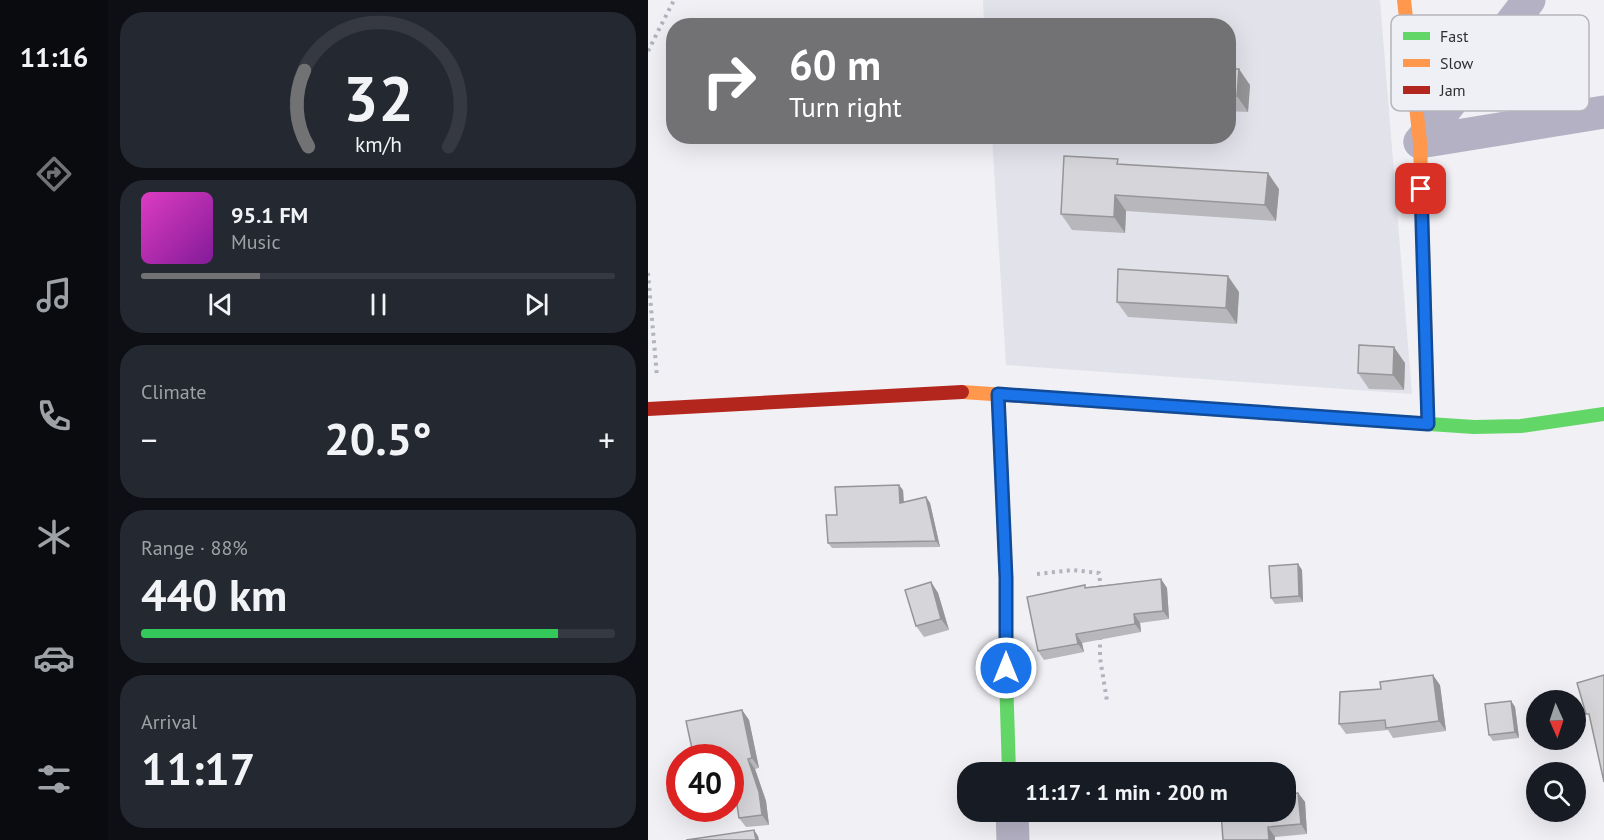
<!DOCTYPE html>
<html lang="en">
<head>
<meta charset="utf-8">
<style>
  body { margin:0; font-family:"PT Sans",sans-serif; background:#242831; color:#f1f3f6; height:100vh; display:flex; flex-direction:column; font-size:22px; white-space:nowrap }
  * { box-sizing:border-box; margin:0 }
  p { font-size:20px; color:#9ea1a6 }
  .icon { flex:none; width:33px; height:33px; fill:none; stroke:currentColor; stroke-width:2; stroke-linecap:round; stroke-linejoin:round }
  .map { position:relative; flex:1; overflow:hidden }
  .sheet { display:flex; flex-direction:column; gap:12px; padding:12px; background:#0d0f14; width:540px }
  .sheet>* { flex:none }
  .hud { position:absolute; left:18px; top:18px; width:570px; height:126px; border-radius:24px; box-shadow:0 6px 24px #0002; background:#727275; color:#fff; overflow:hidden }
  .needle { width:39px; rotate:177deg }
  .fabs { position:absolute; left:878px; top:690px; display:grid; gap:12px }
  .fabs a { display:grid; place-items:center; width:60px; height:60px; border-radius:50%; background:#171b24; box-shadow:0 6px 24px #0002; font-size:30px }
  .speed { position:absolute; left:18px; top:744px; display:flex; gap:12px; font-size:30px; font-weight:700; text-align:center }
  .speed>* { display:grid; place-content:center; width:78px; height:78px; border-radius:50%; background:#171b24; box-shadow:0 6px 24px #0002; line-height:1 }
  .speed .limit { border:9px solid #d22; background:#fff; color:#111 }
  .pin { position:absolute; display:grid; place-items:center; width:51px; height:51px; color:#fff; margin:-26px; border-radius:12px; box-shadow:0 3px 9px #0006 }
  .me { position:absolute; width:66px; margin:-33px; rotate:0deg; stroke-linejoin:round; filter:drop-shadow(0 0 4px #0008) }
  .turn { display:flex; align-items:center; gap:21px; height:126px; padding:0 24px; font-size:27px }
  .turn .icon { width:78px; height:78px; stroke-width:2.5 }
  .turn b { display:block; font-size:42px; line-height:51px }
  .big { font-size:45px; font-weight:700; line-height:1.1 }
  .sheet .widget { flex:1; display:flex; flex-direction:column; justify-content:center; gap:9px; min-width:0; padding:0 21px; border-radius:24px; background:#242831 }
  .sheet .dial { align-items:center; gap:0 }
  .dial svg { height:156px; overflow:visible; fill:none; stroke:#363941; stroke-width:7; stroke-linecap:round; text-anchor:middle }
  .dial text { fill:#f1f3f6; stroke:none }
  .song { display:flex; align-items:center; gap:18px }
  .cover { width:72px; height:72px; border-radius:9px; background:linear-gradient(135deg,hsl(310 70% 55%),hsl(290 70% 35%)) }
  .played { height:6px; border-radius:3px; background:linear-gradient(90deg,#727275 25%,#363941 25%) }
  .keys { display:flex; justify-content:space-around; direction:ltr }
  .heat { display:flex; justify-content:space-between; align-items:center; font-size:33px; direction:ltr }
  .charge { height:9px; border-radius:4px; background:linear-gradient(90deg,#34c759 88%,#363941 0) }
  .trip { position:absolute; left:309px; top:762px; width:339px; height:60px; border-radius:24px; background:#171b24; box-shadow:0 6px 24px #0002; font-weight:700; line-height:60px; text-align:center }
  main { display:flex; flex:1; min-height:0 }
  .tabs { display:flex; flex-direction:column; width:108px; justify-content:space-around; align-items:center; background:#090b0e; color:#9ea1a6 }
  .tabs .icon { width:42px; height:42px }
  .tabs .selected { color:#727275 }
  .tabs b { font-size:27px; color:#f1f3f6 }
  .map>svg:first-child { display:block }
  .built { fill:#e2e2eb }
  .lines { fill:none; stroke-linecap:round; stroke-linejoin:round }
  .path { stroke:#b3b2be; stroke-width:4; stroke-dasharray:3 4.5; stroke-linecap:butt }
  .street { stroke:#b3b1c3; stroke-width:33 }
  .fast { stroke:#63d668; stroke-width:14 }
  .slow { stroke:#ff974d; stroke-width:14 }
  .jam { stroke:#b3261e; stroke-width:14 }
  .wall { fill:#b8b7bb }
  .shaded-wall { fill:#969598 }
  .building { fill:#d6d5d9; stroke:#969598; stroke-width:1.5 }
  .route-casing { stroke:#114b97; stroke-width:15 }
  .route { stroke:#1a73e8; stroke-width:10 }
  .key { fill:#efeff6; stroke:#b5b5bb; stroke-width:1.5 }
  .key-label { font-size:16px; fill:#2e2e30 }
</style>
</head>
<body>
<main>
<nav class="tabs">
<b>11:16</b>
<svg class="icon selected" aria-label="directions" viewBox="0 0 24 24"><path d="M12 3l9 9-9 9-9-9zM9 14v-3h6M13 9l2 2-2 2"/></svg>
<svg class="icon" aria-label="music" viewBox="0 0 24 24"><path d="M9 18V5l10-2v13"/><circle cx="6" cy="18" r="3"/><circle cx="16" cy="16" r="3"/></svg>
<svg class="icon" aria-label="phone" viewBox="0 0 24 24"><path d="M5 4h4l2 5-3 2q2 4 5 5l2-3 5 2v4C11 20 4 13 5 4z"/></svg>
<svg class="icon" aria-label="climate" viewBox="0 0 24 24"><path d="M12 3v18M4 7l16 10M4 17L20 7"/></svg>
<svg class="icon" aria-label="car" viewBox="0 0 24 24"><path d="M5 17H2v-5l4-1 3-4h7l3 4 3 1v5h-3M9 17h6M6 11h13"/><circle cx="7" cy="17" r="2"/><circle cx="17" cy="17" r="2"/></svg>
<svg class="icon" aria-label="filters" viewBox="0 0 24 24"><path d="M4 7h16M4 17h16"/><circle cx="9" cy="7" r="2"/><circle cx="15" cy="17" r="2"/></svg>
</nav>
<section class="sheet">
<div class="widget dial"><svg viewBox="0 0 100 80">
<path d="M14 69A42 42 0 1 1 86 69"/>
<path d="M14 69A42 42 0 0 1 12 30" stroke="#727275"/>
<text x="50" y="56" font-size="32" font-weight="700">32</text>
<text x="50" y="72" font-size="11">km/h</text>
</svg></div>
<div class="widget">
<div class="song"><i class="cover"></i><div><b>95.1 FM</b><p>Music</p></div></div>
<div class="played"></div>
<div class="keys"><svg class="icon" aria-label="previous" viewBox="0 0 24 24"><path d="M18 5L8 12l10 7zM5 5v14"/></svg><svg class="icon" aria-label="pause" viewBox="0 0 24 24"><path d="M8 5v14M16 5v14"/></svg><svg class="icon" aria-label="next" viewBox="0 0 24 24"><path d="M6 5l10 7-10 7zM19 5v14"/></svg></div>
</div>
<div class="widget"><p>Climate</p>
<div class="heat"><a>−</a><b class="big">20.5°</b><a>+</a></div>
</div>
<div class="widget"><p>Range · 88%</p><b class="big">440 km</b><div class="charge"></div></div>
<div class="widget"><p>Arrival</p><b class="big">11:17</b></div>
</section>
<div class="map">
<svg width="956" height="840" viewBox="0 0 956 840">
  <rect width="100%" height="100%" fill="#f0f0f5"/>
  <!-- built -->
  <polygon class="built" points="335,0 732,0 764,394 358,365 344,137 580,136 580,26 336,25"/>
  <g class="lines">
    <!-- path -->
    <g class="path">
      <polyline points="0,51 26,0"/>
      <polyline points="0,273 9,377"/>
      <polyline points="389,574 425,570 451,573 453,590"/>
      <polyline points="452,637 452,658 459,701"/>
    </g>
    <!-- street -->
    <g class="street">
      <polyline points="772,142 956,112"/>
      <polyline points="772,142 881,0"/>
      <polyline points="364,812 365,840"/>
    </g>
    <!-- fast -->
    <g class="fast">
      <polyline points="706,419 826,427 873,426 956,414"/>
      <polyline points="358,676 361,772"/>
    </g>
    <!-- slow -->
    <g class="slow">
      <polyline points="756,0 772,142 780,424"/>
      <polyline points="314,392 706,419"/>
      <polyline points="350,394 358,578 358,676"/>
    </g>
    <!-- jam -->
    <polyline class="jam" points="0,409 314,392"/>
  </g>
  <!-- wall -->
  <g class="wall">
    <polygon points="580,69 602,85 600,112 580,111"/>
    <polygon points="474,165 631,189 628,221 478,211 477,233 424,230 413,214"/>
    <polygon points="591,292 589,324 480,317 469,302"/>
    <polygon points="757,363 756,390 721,389 710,373"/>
    <polygon points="255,490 256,502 278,497 282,503 292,547 184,548 180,543 189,515"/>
    <polygon points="650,564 654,570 655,602 627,604 623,598"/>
    <polygon points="513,579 519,588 521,619 492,623 493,632 434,643 436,652 396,660 390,651 439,587"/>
    <polygon points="283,582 290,593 301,630 276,637 268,626"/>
    <polygon points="792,685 798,731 745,738 740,730 698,734 691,724"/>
    <polygon points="863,701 867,707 871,738 845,741 841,735"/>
    <polygon points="94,710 101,720 111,768 107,769 118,801 121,825 98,827 91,818 85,773 82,774 82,758"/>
    <polygon points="650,793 657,802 659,834 627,837 627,840 575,840 638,812"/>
  </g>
  <!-- shaded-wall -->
  <g class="shaded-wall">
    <polygon points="591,69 602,85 600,112 589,96"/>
    <polygon points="620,173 631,189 628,221 617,205"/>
    <polygon points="467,195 478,211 477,233 466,217"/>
    <polygon points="580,276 591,292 589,324 578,308"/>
    <polygon points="746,347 757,363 756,390 745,375"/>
    <polygon points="251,485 255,490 256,509 252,503"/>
    <polygon points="278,497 282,503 292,547 288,541"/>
    <polygon points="650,564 654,570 655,602 651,596"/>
    <polygon points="513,579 519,588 521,619 515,611"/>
    <polygon points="283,582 290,593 301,630 293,619"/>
    <polygon points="486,614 492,623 493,632 487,624"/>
    <polygon points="428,634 434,643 436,652 430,644"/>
    <polygon points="785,675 792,685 798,731 791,721"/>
    <polygon points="863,701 867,707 871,738 867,732"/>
    <polygon points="94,710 101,720 111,768 104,758"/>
    <polygon points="100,759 107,769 118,801 121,825 114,815"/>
    <polygon points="650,793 657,802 659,834 653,824"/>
    <polygon points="620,827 627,837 627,840 621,840"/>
    <polygon points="106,830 110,836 111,840 108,840"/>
  </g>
  <!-- building -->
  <g class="building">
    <polygon points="580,69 591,69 589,96 580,96"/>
    <polygon points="416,156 470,159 469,164 620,173 617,205 467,195 466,217 413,214"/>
    <polygon points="470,269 580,276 578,308 469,302"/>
    <polygon points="711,345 746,347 745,375 710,373"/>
    <polygon points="251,485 252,503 278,497 288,541 180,543 178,515 189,515 187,487"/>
    <polygon points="650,564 651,596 623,598 621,566"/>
    <polygon points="513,579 515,611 486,614 487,624 428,634 430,644 390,651 379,597 437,585 437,588"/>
    <polygon points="283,582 293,619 268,626 257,590"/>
    <polygon points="785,675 791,721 738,728 737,720 691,724 692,692 733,689 732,682"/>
    <polygon points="956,675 956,782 941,714 938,714 929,683"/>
    <polygon points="863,701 867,732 841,735 837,704"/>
    <polygon points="94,710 104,758 100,759 111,792 114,815 91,818 82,758 46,758 38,721"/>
    <polygon points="650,793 653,824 620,827 621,840 575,840 573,812 638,812 638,794"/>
    <polygon points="106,830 108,840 38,840"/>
  </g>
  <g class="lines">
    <!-- route casing -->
    <g class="route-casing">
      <polyline id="route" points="358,668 358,578 350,394 780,424 773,189"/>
    </g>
    <!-- route -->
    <use href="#route" class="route"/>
  </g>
  <!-- legend -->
  <rect x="743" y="15" width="198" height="96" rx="9" class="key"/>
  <rect x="755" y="32" width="27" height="8" fill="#63d668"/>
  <rect x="755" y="59" width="27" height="8" fill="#ff974d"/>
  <rect x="755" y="86" width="27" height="8" fill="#b3261e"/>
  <g class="key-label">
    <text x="792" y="42">Fast</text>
    <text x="792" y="69">Slow</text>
    <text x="792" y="96">Jam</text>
  </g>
</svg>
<div class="fabs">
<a><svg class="needle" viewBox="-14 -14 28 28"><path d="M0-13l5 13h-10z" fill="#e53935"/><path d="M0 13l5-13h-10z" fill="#9ea1a6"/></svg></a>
<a><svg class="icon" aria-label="search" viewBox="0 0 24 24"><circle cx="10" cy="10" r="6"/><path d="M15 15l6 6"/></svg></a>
</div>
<div class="speed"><div class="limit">40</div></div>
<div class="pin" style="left:773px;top:189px;background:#d93025"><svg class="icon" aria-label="arrive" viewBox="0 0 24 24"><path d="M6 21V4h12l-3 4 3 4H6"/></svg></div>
<svg class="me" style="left:358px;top:668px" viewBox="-20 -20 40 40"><circle r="17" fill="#1a73e8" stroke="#fff" stroke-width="3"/><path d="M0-11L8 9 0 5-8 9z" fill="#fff"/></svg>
<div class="trip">11:17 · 1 min · 200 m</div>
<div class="hud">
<div class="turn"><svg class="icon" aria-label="right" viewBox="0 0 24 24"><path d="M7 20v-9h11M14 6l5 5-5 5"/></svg><div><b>60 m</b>Turn right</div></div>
</div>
</div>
</main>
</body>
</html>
